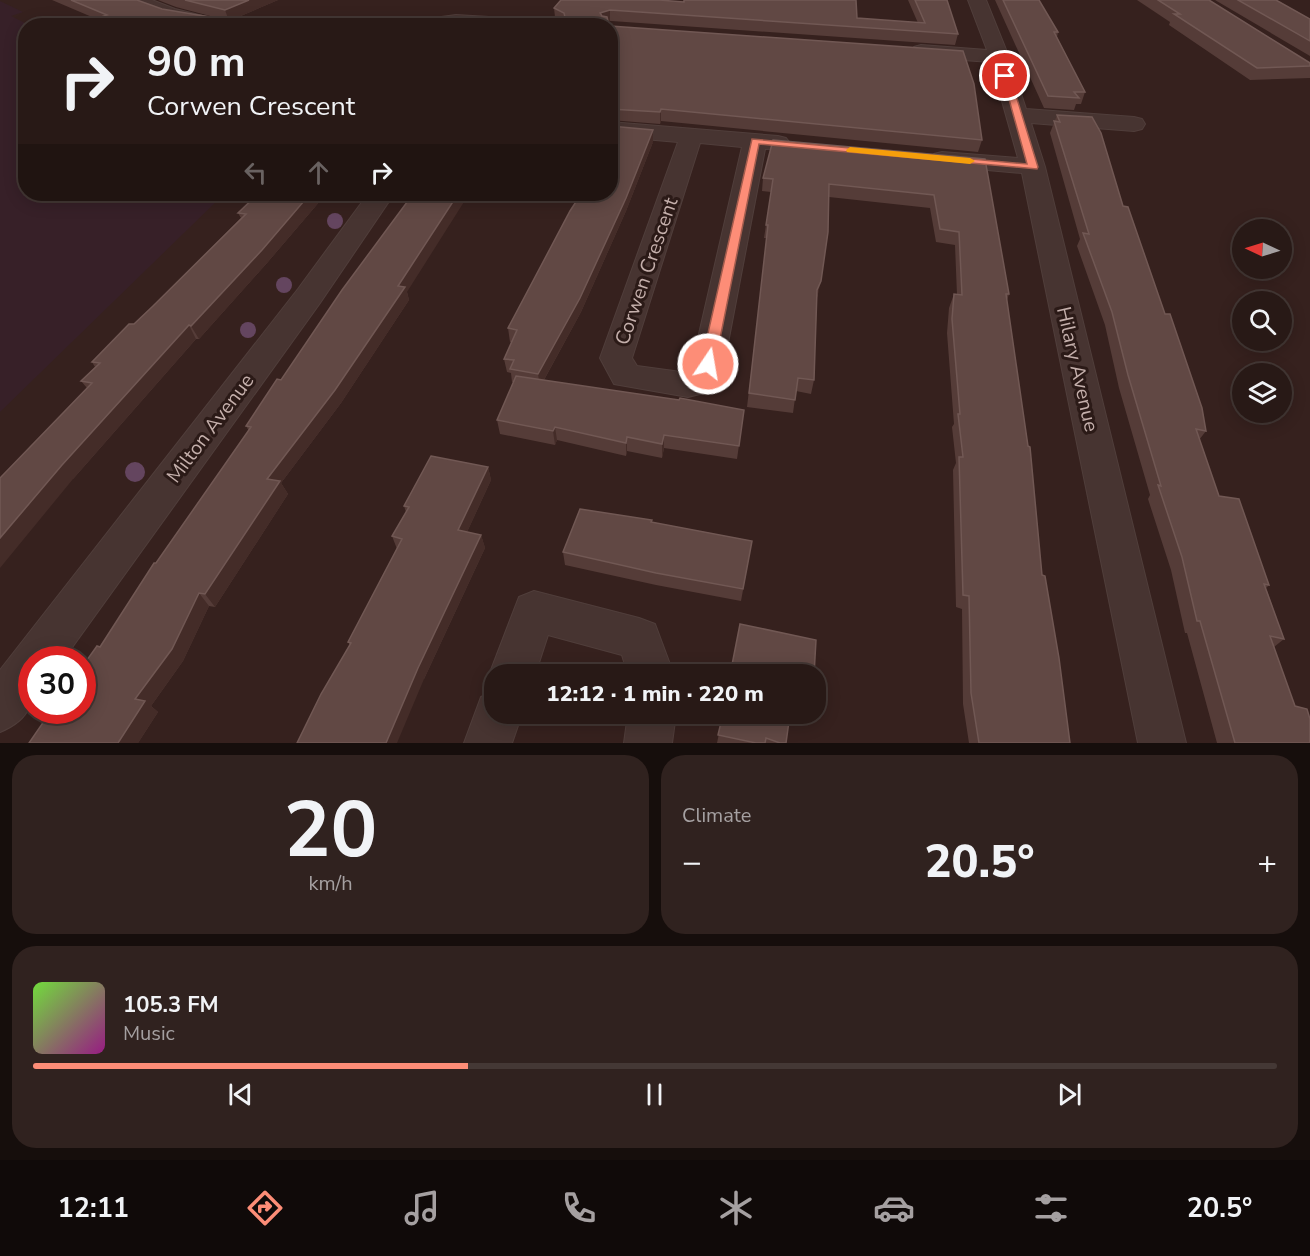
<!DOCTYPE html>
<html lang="en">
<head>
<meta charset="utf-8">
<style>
  body { margin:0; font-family:"Nunito Sans",sans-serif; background:#30221f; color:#f1f3f6; height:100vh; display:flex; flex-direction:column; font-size:22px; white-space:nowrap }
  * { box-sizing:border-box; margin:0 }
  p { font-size:20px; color:#a5a0a1 }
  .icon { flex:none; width:33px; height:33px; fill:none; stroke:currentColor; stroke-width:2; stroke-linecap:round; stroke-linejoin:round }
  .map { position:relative; height:743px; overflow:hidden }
  .side { display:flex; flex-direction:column; gap:12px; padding:12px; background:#160e0c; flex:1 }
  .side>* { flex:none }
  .banner { position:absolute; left:18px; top:18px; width:600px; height:183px; border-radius:24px; box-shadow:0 3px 15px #0003,0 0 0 2px #443835; background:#281916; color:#f1f3f6; overflow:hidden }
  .needle { width:39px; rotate:274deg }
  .controls { position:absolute; left:1232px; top:219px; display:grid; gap:12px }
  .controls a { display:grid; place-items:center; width:60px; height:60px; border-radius:50%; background:#281916; box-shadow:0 3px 15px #0003,0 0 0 2px #443835; font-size:30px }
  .speed { position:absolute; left:18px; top:646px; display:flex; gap:12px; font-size:30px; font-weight:700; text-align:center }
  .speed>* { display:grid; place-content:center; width:78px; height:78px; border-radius:50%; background:#281916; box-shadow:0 3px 15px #0003,0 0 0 2px #443835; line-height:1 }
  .speed .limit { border:9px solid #d22; background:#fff; color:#111 }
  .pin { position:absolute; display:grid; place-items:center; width:51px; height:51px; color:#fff; margin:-26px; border:3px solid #fff; border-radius:50%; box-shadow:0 2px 6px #0007 }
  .me { position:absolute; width:66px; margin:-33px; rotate:12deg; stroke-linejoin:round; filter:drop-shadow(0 0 4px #0008) }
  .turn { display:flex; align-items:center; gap:21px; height:126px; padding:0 30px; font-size:27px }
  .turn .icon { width:78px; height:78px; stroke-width:2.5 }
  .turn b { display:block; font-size:42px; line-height:51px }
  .lanes { display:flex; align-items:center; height:57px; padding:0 30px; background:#0003; justify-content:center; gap:30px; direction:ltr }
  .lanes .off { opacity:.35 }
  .big { font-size:45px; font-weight:800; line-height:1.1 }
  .side .tile { flex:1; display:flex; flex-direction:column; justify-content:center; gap:9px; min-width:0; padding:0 21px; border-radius:24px; background:#30221f }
  .side .dial { align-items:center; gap:0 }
  .dial b { font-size:78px; line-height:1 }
  .song { display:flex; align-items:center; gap:18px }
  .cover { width:72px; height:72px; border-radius:9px; background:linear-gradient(135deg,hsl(100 70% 55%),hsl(310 70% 35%)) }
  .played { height:6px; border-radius:3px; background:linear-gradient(90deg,#fd8d77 35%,#443835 35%) }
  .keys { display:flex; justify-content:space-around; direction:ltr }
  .heat { display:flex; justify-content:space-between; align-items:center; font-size:33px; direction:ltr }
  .side .tiles { flex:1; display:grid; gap:12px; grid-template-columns:1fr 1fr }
  .tile:last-child { grid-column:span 2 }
  .trip { position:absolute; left:484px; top:664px; width:342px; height:60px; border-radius:24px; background:#281916; box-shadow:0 3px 15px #0003,0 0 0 2px #443835; font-weight:800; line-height:60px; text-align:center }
  .dock { display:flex; height:96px; justify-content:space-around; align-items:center; background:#100a09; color:#a5a0a1 }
  .dock .icon { width:42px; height:42px }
  .dock .active { color:#fd8d77 }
  .dock b { font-size:27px; color:#f1f3f6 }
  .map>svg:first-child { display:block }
  .green { fill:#372028 }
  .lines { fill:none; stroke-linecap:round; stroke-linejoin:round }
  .minor-casing { stroke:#503e3b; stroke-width:2 }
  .minor { fill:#473431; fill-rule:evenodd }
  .tree { fill:#64455f }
  .wall { fill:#553c38 }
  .shaded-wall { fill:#442c28 }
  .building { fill:#614844; stroke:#715854; stroke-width:1.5 }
  .route { fill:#fd8d77; stroke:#a45c4d; stroke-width:1.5 }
  .slow { fill:#f59e0b }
  .labels { text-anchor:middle; stroke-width:6; stroke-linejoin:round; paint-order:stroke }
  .street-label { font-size:20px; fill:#c4afab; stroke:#2b1a17 }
</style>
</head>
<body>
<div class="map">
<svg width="1310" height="743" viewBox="0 0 1310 743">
  <rect width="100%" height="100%" fill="#36211e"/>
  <!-- green -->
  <polygon class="green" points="0,1 23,12 11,16 29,25 26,26 26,194 224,194 0,412"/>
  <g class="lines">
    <!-- minor casing -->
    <g class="minor-casing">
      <g id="minor">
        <path d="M128 0H152L175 9 227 22 230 26C190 26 167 19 131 4Z"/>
        <polygon points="968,0 986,0 1009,57 1026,109 1134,117 1142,119 1145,124 1142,129 1134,131 1031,123 1045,167 1186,743 1138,743 1022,173 942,166 934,164 930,159 934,154 942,152 1018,158 991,62 921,57 914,55 911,51 914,47 921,45 987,50"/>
        <polygon points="456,15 555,21 564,26 403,26 412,21"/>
        <path d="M610 122 778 136 786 138 790 143 786 148 765 149 724 364 700 394 688 397 614 384 600 358 678 142 610 136ZM700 143 742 147 693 360 681 372 637 366 632 358Z"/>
        <path d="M368 194H394L320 303 63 660H32C32 696 38 716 0 732V670L298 289Z"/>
        <polygon points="534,591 639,618 655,624 674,675 628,675 622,655 548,635 535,675 495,675 495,689 489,675 519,597"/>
        <polygon points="495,691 495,714 522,714 512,743 464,743 481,697"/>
        <polygon points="628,714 676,714 672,743 624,743"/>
      </g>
    </g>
    <!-- minor -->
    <use href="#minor" class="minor"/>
  </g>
  <!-- trees -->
  <g class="tree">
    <circle cx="335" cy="221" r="8"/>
    <circle cx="284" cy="285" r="8"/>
    <circle cx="248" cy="330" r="8"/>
    <circle cx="135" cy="472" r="10"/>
  </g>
  <!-- wall -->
  <g class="wall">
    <polygon points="52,0 137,0 214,26 99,26 98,24 101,23 99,20"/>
    <polygon points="158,0 278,0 229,21 176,7"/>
    <polygon points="908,0 947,0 958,34 955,45 555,17 554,8 857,18 918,23"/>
    <polygon points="995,0 1039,0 1058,32 1057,37 1085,92 1081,104 1076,104 1074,110 1044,108"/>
    <polygon points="1137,0 1209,0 1310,63 1310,78 1250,80 1169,25 1170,22"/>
    <polygon points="1215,0 1276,0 1310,19 1310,56"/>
    <polygon points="610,26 982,140 978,152 661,121 660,124 610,120"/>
    <polygon points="1057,115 1123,206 1165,314 1206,431 1199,440 1219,496 1269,585 1266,588 1284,639 1274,647 1295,706 1310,743 1217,743 1187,633 1185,633 1171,570 1148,499 1150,495 1119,388 1105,325 1077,246 1080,239 1050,133"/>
    <polygon points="653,142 626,211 581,312 544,380 744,410 737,459 664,448 662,458 627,451 626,456 557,440 555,445 500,434 497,420 514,382 512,382 511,373 507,372 504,359 512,342 510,342 508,328"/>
    <polygon points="985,159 1009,294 1007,300 1042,575 1070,743 969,743 963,704 962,609 956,607 953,470 956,463 952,427 954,424 947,333 949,308 954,294 957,295 955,245 936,242 930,208 829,197 818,294 817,298 814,380 811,394 796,391 793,413 747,407 767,238 764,238 771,192 762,191 763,178"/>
    <polygon points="258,194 326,194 267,263 199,339 196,339 73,479 87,388 81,381 95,367 92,362 153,306 241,218 238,213"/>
    <polygon points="407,292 409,300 341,403 281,483 288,494 215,607 209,606 183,661 151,706 158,712 138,743 100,647 249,431 246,426 281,380"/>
    <polygon points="488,467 491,480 467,532 481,535 485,548 424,679 350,645 348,642 397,549 392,536 406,512 404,506"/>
    <polygon points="652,520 652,522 752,541 741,601 656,585 565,565 563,552"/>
    <polygon points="723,714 786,743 717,743"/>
  </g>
  <!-- shaded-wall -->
  <g class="shaded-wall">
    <polygon points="249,0 278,0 229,21 225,10"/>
    <polygon points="610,10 610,21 601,24 600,13"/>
    <polygon points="661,109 661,121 660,124 660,112"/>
    <polygon points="653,130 653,142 626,211 581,312 540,387 538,374"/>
    <polygon points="310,194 326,194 267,263 199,339 191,326"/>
    <polygon points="458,194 469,194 407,292 409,300 341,403 281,483 288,494 215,607 205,594 267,479 398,286"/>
    <polygon points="821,281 818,294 814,303 817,290"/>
    <polygon points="189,325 196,339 73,479 0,568 0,538 62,465"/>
    <polygon points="555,427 557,440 555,445 553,431"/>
    <polygon points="664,435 664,448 662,458 662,444"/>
    <polygon points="627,437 627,451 626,456 626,443"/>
    <polygon points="488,467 491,480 462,543 458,530"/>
    <polygon points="481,535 485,548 424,679 397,743 386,743 418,668"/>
    <polygon points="199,593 209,606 183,661 151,706 158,712 138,743 118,743 135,699"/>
  </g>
  <!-- building -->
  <g class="building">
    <polygon points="71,0 137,0 162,9 210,17 213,26 102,26 98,24 107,21 98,18 107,15"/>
    <polygon points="185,0 249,0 225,10"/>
    <polygon points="561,0 659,0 684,2 684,0 856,0 857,18 925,23 915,0 947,0 958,34 610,10 600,13 602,16 607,17 609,26 539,26 546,17 565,17 564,13 554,8"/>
    <polygon points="1003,0 1039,0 1058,32 1054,32 1085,92 1074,92 1079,98 1048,96"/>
    <polygon points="1158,0 1209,0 1310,63 1310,66 1257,68 1174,14 1180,14"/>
    <polygon points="1238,0 1276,0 1310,19 1310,41"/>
    <polygon points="296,20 297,26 277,26"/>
    <polygon points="610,26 963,51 974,84 982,140 661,109 660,112 610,109"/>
    <polygon points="1057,115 1092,117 1101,133 1123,206 1128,207 1165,314 1170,314 1202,408 1206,431 1196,429 1219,496 1239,499 1269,585 1264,584 1284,639 1270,636 1295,706 1307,709 1310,719 1310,743 1235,743 1200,621 1197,621 1182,557 1158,485 1161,486 1128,375 1112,312 1083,233 1089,234 1054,121 1060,122"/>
    <polygon points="610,126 653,130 626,198 580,298 538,374 510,369 514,360 504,359 517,330 508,328 570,211 581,194 610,194"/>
    <polygon points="773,140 985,159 1009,294 1006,294 1028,446 1030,447 1042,575 1045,576 1059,658 1070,743 979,743 971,693 969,596 963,595 959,457 963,457 958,414 960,414 952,319 954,294 962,295 959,232 940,229 934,195 829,184 828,232 821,281 817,290 814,380 798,378 795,400 749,393 768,225 766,225 773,179 763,178"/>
    <polygon points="258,194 310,194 262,250 191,326 189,325 62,465 0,538 0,478 92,383 81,381 100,363 92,362 129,324 134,324 153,306 246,214 238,213"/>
    <polygon points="413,194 458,194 398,286 405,287 335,390 267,479 280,481 205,594 199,593 172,649 135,699 145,701 118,743 29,743 51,711 82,711 82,667 97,646 100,647 154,563 156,563 251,427 246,426 277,379 281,380 342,290"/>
    <polygon points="516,376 679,400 680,398 744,410 739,446 664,435 662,444 627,437 626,443 555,427 553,431 497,420"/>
    <polygon points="431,456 488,467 458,530 481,535 418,668 386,743 297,743 321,694 351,643 348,642 402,539 392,536 409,507 404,506"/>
    <polygon points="580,509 652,520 651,522 752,541 743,589 656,573 563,552"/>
    <polygon points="740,624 816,640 814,675 730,675"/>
    <polygon points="723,714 790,714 786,743 780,743 766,738 765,743 756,743 718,735"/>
  </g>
  <!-- route -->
  <polygon class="route" points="1002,74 1010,76 1038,167 1037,169 759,144 715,364 713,367 703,367 701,364 752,139 1027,164"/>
  <!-- slow -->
  <polygon class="slow" points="850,147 970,158 975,161 970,164 847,152 846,150"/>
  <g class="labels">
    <!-- street labels -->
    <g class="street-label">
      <text transform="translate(646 271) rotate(-71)" y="7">Corwen Crescent</text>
      <text transform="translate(1078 369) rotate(77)" y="7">Hilary Avenue</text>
      <text transform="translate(210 428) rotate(-53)" y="7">Milton Avenue</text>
    </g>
  </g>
</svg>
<div class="controls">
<a><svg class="needle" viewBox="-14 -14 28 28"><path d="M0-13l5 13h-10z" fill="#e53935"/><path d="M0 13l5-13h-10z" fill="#a5a0a1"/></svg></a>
<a><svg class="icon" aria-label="search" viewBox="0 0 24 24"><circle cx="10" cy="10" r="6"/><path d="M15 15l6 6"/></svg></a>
<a><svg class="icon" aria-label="layers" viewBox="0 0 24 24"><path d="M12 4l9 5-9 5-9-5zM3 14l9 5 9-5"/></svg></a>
</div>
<div class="speed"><div class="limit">30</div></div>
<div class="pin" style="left:1005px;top:76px;background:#d93025"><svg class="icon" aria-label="arrive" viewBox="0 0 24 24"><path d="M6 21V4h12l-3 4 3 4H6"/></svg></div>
<svg class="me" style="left:708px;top:364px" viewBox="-20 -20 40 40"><circle r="17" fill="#fd8d77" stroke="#fff" stroke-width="3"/><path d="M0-11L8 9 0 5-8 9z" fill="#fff"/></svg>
<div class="trip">12:12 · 1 min · 220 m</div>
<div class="banner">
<div class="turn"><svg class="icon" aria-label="right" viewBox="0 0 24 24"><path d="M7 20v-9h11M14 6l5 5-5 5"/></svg><div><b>90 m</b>Corwen Crescent</div></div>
<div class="lanes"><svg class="icon off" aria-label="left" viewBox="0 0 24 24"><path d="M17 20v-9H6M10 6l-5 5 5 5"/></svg><svg class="icon off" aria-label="ahead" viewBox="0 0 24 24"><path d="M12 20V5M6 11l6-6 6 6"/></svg><svg class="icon" aria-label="right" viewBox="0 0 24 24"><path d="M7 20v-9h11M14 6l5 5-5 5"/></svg></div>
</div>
</div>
<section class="side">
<div class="tiles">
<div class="tile dial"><b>20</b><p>km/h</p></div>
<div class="tile"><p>Climate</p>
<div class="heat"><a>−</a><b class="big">20.5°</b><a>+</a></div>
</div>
<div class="tile">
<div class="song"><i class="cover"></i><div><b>105.3 FM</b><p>Music</p></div></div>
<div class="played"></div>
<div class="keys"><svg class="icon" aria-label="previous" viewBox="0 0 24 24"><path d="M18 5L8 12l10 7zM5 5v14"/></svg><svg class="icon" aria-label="pause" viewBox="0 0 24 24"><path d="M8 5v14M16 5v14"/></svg><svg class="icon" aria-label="next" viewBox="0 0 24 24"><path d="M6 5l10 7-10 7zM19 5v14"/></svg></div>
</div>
</div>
</section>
<nav class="dock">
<b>12:11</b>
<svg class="icon active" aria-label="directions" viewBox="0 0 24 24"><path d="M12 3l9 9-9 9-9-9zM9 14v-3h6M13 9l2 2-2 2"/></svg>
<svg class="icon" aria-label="music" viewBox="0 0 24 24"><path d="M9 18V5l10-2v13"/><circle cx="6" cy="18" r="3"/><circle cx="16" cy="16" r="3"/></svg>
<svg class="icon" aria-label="phone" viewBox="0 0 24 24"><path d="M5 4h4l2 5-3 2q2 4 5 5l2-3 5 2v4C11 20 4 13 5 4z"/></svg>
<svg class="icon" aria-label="climate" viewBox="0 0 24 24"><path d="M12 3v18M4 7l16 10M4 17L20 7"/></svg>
<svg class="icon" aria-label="car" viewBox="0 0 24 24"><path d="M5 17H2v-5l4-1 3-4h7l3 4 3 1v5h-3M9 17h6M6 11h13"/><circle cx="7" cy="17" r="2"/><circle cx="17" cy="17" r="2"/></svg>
<svg class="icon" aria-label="filters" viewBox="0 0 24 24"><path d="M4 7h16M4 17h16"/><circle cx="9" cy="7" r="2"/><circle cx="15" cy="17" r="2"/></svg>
<b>20.5°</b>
</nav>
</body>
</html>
